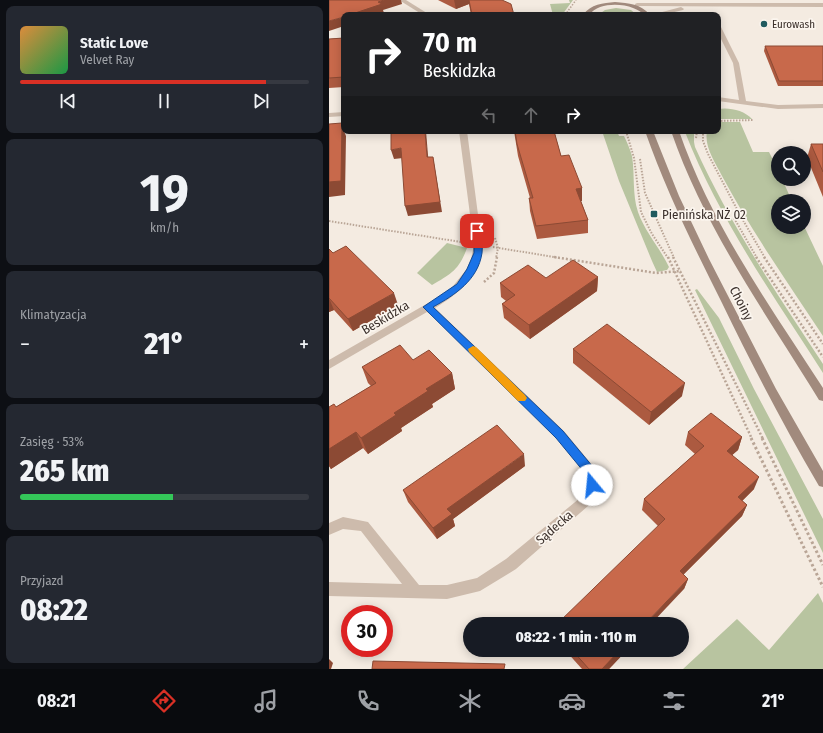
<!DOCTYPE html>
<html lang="pl">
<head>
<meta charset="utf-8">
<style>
  body { margin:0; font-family:"Fira Sans Condensed",sans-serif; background:#242831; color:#f1f3f6; height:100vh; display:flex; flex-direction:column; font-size:15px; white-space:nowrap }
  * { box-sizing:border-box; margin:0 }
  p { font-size:13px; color:#9ea1a6 }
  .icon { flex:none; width:22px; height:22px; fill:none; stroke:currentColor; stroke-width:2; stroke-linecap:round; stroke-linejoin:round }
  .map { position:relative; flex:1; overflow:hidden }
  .details { display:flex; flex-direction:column; gap:6px; padding:6px; background:#0d0f14; width:329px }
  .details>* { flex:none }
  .hud { position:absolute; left:12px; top:12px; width:380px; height:122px; border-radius:8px; box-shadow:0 2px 10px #0003; background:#202124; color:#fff; overflow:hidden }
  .buttons { position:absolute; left:442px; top:146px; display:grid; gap:8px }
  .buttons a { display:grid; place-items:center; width:40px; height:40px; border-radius:50%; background:#171b24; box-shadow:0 2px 10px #0003; font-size:20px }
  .speed { position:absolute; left:12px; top:605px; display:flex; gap:8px; font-size:20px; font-weight:700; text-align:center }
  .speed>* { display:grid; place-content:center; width:52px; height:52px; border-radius:50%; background:#171b24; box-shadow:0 2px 10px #0003; line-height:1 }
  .speed .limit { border:6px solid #d22; background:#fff; color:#111 }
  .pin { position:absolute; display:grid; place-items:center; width:34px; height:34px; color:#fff; margin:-17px; border-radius:8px; box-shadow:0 2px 6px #0006 }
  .me { position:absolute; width:44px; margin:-22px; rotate:343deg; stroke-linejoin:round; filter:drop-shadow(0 0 3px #0008) }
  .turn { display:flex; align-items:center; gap:14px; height:84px; padding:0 16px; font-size:18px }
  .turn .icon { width:52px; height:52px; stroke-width:2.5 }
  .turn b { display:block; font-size:28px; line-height:34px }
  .lanes { display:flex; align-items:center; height:38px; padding:0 16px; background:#0003; justify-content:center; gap:20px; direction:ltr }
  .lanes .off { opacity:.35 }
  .big { font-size:30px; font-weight:800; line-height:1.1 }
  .details .tile { flex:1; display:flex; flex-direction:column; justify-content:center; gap:6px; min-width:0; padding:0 14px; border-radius:8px; background:#242831 }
  .details .dial { align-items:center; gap:0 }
  .dial b { font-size:52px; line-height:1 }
  .song { display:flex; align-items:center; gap:12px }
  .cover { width:48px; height:48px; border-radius:6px; background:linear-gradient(135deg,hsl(30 70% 55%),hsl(140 70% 35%)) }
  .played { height:4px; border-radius:2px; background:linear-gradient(90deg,#d93025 85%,#363941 85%) }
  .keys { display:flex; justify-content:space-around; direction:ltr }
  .heat { display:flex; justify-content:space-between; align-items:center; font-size:22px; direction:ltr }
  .charge { height:6px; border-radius:3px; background:linear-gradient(90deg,#34c759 53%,#363941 0) }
  .trip { position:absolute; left:134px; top:617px; width:226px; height:40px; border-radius:20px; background:#171b24; box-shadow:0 2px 10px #0003; font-weight:800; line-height:40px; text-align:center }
  .dock { display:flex; height:64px; justify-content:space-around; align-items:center; background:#090b0e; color:#9ea1a6 }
  .dock .icon { width:28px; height:28px }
  .dock .selected { color:#d93025 }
  .dock b { font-size:18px; color:#f1f3f6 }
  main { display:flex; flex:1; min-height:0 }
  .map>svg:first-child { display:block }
  .green { fill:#b8c4a0 }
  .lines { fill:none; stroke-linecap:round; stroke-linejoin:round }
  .path-far3 { stroke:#b9a596; stroke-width:1.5; stroke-dasharray:1.5 1.5; stroke-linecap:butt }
  .path-far2 { stroke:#b9a596; stroke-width:2; stroke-dasharray:1.5 1.5; stroke-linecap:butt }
  .path-far1 { stroke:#b9a596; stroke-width:2.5; stroke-dasharray:2 2; stroke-linecap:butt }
  .path { stroke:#b9a596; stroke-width:3; stroke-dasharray:2.5 2.5; stroke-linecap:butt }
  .lane { fill:#cdbbac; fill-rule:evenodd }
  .street { fill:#cdbbac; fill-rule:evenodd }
  .secondary { fill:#a18a7d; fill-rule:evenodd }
  .wall { fill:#ac5a40 }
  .shaded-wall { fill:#8c4a34 }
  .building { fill:#c8694b; stroke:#8c4a34 }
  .route { fill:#1a73e8; stroke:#114b97 }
  .slow { fill:#f59e0b }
  .poi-dot { fill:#1f5a5e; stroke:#fbf5ee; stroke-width:1.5 }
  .labels { text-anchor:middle; stroke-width:3.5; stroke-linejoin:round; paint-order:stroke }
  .far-poi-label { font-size:11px; fill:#3b302b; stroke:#fbf5ee; text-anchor:start }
  .poi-label { font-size:13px; fill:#3b302b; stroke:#fbf5ee; text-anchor:start }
  .street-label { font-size:13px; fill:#3b302b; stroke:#fbf5ee }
</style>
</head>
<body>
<main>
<section class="details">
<div class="tile">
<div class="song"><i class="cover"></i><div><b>Static Love</b><p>Velvet Ray</p></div></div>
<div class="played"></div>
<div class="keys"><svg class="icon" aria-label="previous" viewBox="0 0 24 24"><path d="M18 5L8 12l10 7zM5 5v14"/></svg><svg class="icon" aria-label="pause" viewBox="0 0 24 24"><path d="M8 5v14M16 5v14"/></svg><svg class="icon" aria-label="next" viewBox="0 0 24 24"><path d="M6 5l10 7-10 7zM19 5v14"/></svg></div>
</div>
<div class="tile dial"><b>19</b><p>km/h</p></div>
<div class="tile"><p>Klimatyzacja</p>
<div class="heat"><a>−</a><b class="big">21°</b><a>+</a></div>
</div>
<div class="tile"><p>Zasięg · 53%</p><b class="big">265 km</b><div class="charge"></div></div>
<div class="tile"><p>Przyjazd</p><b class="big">08:22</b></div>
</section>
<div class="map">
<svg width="494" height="669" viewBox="0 0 494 669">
  <rect width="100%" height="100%" fill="#f4ebe1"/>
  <!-- green -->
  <g class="green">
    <polygon points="240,0 244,0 233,15 224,15 221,4 241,3"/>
    <polygon points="287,8 302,10 308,15 269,15 276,10"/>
    <path d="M389 109C400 107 415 110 423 119H389Z"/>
    <path d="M389 122H411L424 152H440L449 170V179H453L463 201H449V227H475V226L494 266V336C459 283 423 232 393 176 386 162 375 147 378 131H389Z"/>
    <path d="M273 131H288L290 136H295C298 142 301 149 303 156 306 174 303 194 309 212 316 232 331 248 340 267L338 270 328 272 323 261 290 181Z"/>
    <path d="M356 132H365V142L366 147C401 225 448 293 494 364V373C444 295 390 219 356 132Z"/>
    <path d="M118 243 138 248C130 270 122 274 103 285L88 273Z"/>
    <polygon points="368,289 390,318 425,389 494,519 494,553 366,290"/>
    <polygon points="489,593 494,603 494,669 354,669 408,619 440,650"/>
  </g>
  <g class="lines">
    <!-- path-far3 -->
    <polyline class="path-far3" points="236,15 247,0"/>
    <!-- path-far2 -->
    <g class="path-far2">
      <polyline points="389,121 424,120"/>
      <polyline points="291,131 292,133 305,132"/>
      <polyline points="297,131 305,158 312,212 323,234 339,258"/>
      <polyline points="374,131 374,141 379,154 411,215 436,258"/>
      <polyline points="367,138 368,131"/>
      <polyline points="311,159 316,193 345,258"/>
      <polyline points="405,218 428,258"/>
      <polyline points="0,221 132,242"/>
      <polyline points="166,238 169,248 167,258"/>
      <polyline points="164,247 231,258"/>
    </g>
    <!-- path-far1 -->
    <g class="path-far1">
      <polyline points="225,257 327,273 352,271"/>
      <polyline points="339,257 423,439"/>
      <polyline points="344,257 434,439"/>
      <polyline points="427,257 494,357"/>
      <polyline points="435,257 494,344"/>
      <polyline points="155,282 165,273 168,257"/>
    </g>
    <!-- path -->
    <g class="path">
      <polyline points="422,438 494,587"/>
      <polyline points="433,438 494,565"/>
    </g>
    <!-- lane -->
    <g class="lane">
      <polygon points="308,3 494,3 494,7 306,6 306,4"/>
      <polygon points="352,7 355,9 354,10 333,15 322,15"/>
      <polygon points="389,25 392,27 410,63 417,101 449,105 494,104 494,108 449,109 389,101 389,97 410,100 404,63 389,33"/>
    </g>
    <!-- street -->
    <g class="street">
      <polygon points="70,0 77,0 101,15 94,15"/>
      <polygon points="15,112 15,116 0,117 0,113"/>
      <path d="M130 131H138L153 245C151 276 131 293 106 308L235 431 264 466 269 485 259 506 187 569 151 591 118 599 0 596V582L73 584 32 531 14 529 0 535V523L14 517 39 522 90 585H118L148 578 177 559 251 498 257 485 255 472 227 437 106 318 98 312 0 369V360L120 291 137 270 142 259 145 245Z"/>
    </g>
    <!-- secondary -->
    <g class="secondary">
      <path d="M286 2C300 3 312 4 321 15 313 15 311 10 304 8 291 3 269 3 260 15H254C262 4 274 3 286 2Z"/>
      <path d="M316 131H324L350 196 380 259 447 389 494 471V487L490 486C455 426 423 365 393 303 365 247 337 191 316 131Z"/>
      <path d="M342 131H350C382 224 441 306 494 388V401L490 400 482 387C431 305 374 224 342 131Z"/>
    </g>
  </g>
  <!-- wall -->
  <g class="wall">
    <polygon points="109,0 173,0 185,15 142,15 140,4 127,9"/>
    <polygon points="15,38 15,87 0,88 0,39"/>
    <polygon points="436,46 494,46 494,86 449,86 435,51"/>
    <polygon points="185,131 225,131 232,156 253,188 253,201 252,201 259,220 259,233 208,239 201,211 200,198 201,198 189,156"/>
    <polygon points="482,144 494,144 494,197 478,158"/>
    <polygon points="0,249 4,253 69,305 24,331 5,310 0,312"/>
    <polygon points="269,277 268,291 201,339 175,318 173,304 177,301 172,297 171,283 217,278"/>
    <polygon points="244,349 353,396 320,425 244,363"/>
    <polygon points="84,360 123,373 126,389 103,404 104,407 72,428 73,431 39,454 34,448 2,469 0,466 0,407 7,407 42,386 39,383 33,367"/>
    <polygon points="359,432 413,437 409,450 403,455 425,489 413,501 418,505 413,516 354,575 359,579 355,589 329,526 313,510 315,499 366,454 356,445"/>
    <polygon points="196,466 124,519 126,526 108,539 79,502 74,490"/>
    <polygon points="236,650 298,650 280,669 253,669"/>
  </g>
  <!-- shaded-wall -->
  <g class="shaded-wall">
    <polygon points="55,0 72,0 73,4 54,10 55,13 48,15 20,15 49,2"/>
    <polygon points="125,0 140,0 140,4 127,9"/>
    <polygon points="15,17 15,26 0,31 0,21"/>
    <polygon points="13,123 15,131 17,136 16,195 0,197 0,182"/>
    <polygon points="96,131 97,131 100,167 98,157"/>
    <polygon points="72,148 74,158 65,159 62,150"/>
    <polygon points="104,157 113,212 79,216 76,206"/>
    <polygon points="253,188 253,201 247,201 247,189"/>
    <polygon points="269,277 268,291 201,339 200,325"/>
    <polygon points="65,293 69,305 24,331 19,319"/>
    <polygon points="0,298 5,310 0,312"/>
    <polygon points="123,373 126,389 103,404 104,407 72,428 73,431 39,454 32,438 97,389"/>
    <polygon points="356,383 353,396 320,425 322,412"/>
    <polygon points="27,432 34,448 2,469 0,466 0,449"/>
    <polygon points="413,437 409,450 394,463 398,451"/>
    <polygon points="195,454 196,466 124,519 126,526 108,539 104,528 118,509"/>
    <polygon points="430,477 425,489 405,509 409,497"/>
    <polygon points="418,505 413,516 347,582 351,571"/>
    <polygon points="359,579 355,589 322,624 316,624"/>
    <polygon points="291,650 298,650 280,669 273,669"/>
    <polygon points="0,659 4,663 2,669 0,669"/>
  </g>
  <!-- building -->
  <g class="building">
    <polygon points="0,0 55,0 49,2 53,4 20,15 15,15 15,17 0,21"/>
    <polygon points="140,0 173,0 182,4 185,15 143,15"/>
    <polygon points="15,38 15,77 0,78 0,39"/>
    <polygon points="436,46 494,46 494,81 450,81"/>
    <polygon points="13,123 12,181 0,182 0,124"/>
    <polygon points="62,131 96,131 98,157 104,157 111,202 76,206 72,148 62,150"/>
    <polygon points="186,131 225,131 232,156 240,155 253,188 247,189 259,220 207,226 200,198 204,198 188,144"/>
    <polygon points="482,144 494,144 494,172"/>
    <polygon points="17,246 65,293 19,319 0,298 0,249 4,253"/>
    <polygon points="244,260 269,277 200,325 173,304 186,295 171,283 199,265 217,278"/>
    <polygon points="278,324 356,383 322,412 244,349"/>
    <polygon points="71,345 84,360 100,350 123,373 97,389 99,391 65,413 67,415 32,438 27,432 0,449 0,407 5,404 7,407 47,383 33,367"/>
    <polygon points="382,413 413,437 398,451 430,477 409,497 418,505 351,571 359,579 316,624 228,624 336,519 315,499 375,446 359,432"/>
    <polygon points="168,425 195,454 118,509 123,514 104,528 74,490"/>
    <polygon points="243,650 291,650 273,669 260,669"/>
    <polygon points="44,661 176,664 175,669 43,669"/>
  </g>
  <!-- route -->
  <path class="route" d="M145 229H148L152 231C152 238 154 247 153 253 149 280 126 295 104 307L234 431 264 467 268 485 267 489 263 490 259 489 255 472 227 438 94 307 128 284 138 269 145 253Z"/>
  <!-- slow -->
  <polygon class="slow" points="144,346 147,347 196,395 198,398 196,401 189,401 140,352 139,349"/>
  <!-- markers -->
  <g class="poi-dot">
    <circle cx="435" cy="24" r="4"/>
    <rect x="321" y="210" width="8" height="8" rx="2"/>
  </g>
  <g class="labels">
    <!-- far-poi labels -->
    <g class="far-poi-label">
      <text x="443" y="28">Eurowash</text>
    </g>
    <!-- poi labels -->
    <g class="poi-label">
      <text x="333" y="219">Pienińska NŻ 02</text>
    </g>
    <!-- street labels -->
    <g class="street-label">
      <text transform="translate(413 303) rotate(63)" y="5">Choiny</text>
      <text transform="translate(56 317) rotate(-31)" y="5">Beskidzka</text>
      <text transform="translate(225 527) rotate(-41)" y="5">Sądecka</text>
    </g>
  </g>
</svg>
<div class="buttons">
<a><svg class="icon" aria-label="search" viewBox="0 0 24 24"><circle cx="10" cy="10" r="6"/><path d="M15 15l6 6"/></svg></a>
<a><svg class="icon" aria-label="layers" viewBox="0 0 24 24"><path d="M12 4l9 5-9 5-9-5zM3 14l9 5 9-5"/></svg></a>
</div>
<div class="speed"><div class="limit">30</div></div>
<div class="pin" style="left:148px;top:231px;background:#d93025"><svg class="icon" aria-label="arrive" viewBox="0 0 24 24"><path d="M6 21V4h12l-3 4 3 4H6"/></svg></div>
<svg class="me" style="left:263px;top:485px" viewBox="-20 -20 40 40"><circle r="19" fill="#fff"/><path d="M0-13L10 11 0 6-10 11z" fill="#1a73e8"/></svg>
<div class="trip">08:22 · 1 min · 110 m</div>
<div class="hud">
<div class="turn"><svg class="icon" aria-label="right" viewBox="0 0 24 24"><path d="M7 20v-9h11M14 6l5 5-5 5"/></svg><div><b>70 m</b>Beskidzka</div></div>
<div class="lanes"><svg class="icon off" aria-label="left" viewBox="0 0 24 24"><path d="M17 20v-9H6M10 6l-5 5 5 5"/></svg><svg class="icon off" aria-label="ahead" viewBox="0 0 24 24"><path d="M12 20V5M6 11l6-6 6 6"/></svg><svg class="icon" aria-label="right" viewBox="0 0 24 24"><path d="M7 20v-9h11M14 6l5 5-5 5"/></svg></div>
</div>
</div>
</main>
<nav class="dock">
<b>08:21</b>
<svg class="icon selected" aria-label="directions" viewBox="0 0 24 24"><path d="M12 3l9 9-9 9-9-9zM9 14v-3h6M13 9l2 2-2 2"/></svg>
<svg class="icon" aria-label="music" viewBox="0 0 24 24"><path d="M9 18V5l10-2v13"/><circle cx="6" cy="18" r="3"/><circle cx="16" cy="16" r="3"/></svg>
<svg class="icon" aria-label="phone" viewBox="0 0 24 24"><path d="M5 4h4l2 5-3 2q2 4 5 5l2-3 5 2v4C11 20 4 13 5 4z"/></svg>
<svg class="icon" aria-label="climate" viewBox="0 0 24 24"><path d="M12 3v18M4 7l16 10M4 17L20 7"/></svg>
<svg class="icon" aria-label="car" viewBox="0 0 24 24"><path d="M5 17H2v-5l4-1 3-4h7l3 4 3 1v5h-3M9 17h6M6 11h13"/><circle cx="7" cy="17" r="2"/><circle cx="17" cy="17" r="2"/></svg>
<svg class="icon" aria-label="filters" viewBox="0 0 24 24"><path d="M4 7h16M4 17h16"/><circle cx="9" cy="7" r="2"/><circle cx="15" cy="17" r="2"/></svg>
<b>21°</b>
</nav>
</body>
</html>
